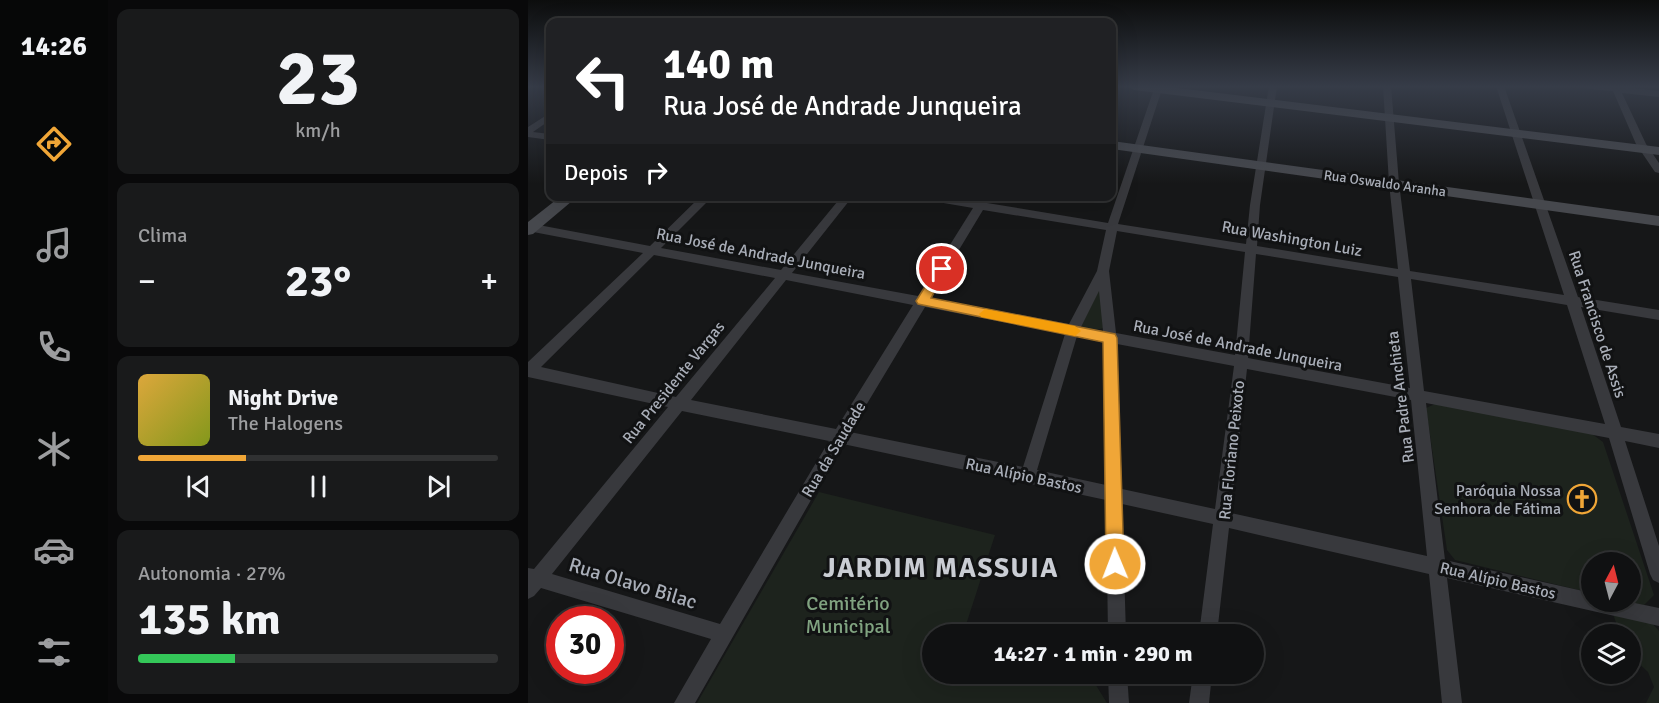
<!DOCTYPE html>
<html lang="pt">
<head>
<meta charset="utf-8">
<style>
  body { margin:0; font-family:Signika,sans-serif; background:#191a1b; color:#f1f3f6; height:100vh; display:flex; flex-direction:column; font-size:22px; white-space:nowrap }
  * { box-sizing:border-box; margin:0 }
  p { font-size:20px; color:#9c9d9f }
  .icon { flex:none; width:33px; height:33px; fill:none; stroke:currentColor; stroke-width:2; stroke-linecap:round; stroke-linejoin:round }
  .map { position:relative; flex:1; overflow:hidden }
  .side { display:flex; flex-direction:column; gap:9px; padding:9px; background:#09090a; width:420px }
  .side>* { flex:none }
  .guide { position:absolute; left:18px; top:18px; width:570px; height:183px; border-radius:12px; box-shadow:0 6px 24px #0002,0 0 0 2px #303132; background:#202124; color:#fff; overflow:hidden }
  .needle { width:39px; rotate:7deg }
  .buttons { position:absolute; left:1053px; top:552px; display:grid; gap:12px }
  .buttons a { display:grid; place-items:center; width:60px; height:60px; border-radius:50%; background:#101112; box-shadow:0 6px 24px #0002,0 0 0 2px #303132; font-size:30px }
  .speed { position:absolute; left:18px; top:606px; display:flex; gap:12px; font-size:30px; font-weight:700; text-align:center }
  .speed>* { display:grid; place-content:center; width:78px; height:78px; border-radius:50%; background:#101112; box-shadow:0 6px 24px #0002,0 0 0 2px #303132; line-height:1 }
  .speed .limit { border:9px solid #d22; background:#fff; color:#111 }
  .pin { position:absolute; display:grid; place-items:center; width:51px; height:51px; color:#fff; margin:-26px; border:3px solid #fff; border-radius:50%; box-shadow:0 2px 6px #0007 }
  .me { position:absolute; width:66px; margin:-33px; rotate:359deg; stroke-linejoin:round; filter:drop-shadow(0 0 4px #0008) }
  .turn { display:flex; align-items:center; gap:21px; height:126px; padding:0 18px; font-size:27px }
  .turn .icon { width:78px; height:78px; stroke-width:2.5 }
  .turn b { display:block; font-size:42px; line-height:51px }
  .then { display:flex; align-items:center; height:57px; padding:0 18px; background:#0003; gap:12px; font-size:22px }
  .big { font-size:45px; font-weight:700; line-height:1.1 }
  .side .tile { flex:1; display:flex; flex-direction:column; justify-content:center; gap:9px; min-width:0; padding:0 21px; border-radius:12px; background:#191a1b }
  .side .dial { align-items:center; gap:0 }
  .dial b { font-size:78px; line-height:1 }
  .song { display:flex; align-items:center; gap:18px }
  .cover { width:72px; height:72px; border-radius:9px; background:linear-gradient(135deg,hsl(40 70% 55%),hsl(70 70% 35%)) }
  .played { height:6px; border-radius:3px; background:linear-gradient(90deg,#f0a637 30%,#303132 30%) }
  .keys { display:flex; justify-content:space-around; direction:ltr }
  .heat { display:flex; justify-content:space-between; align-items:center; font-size:33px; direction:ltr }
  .charge { height:9px; border-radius:4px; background:linear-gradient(90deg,#34c759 27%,#303132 0) }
  .trip { position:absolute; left:394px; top:624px; width:342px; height:60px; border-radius:30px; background:#101112; box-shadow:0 6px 24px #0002,0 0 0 2px #303132; font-weight:700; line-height:60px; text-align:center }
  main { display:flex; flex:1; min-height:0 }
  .dock { display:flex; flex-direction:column; width:108px; justify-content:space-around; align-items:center; background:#060707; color:#9c9d9f }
  .dock .icon { width:42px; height:42px }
  .dock .active { color:#f0a637 }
  .dock b { font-size:27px; color:#f1f3f6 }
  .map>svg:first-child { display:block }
  .green { fill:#1d231d }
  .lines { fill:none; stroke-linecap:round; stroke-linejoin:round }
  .street { fill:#38393d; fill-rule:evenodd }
  .secondary { fill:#46484d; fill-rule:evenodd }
  .route { fill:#f0a637; stroke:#9c6c24; stroke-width:1.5 }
  .slow { fill:#f59e0b }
  .labels { text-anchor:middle; stroke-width:6; stroke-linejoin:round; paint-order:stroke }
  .far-street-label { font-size:14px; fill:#a9aeb8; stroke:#111213 }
  .street-label { font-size:16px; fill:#a9aeb8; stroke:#111213 }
  .poi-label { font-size:16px; fill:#a9aeb8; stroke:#111213; text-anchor:end }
  .near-street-label { font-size:20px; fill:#a9aeb8; stroke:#111213 }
  .near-park-label { font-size:20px; fill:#80a380; stroke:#111213 }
  .near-district-label { font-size:27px; font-weight:bold; letter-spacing:1.5px; fill:#cacdd4; stroke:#111213 }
</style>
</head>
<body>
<main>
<nav class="dock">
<b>14:26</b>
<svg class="icon active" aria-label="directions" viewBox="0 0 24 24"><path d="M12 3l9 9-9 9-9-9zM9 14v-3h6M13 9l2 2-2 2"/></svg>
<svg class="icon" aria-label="music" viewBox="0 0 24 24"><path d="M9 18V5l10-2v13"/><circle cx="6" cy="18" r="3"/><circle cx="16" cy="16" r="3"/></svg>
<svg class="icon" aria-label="phone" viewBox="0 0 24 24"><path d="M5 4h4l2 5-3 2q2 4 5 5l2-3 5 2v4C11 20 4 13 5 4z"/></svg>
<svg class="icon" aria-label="climate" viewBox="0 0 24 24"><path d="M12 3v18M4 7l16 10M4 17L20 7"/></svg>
<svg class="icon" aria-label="car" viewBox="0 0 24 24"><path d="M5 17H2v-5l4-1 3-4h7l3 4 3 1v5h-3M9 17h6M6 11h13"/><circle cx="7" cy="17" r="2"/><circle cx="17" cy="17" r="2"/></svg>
<svg class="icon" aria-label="filters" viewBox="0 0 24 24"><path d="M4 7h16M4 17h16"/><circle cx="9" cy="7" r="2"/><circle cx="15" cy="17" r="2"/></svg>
</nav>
<section class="side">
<div class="tile dial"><b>23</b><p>km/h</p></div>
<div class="tile"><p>Clima</p>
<div class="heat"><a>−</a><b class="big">23°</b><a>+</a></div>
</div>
<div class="tile">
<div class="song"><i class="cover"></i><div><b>Night Drive</b><p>The Halogens</p></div></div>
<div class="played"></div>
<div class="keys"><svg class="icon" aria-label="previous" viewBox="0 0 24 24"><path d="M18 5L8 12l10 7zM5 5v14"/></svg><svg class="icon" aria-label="pause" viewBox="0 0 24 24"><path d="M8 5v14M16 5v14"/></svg><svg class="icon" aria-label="next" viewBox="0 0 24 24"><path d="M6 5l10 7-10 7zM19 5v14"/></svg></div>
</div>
<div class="tile"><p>Autonomia · 27%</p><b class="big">135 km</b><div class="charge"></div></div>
</section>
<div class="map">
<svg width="1131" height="703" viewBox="0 0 1131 703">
  <rect width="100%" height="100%" fill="#161718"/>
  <!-- green -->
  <g class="green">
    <path d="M572 286 575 328C569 331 557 330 552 325Z"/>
    <polygon points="907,404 1064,434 1075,442 1126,595 1116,605 1099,602 1102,602 1102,562 1064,562 1063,593 927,560 919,550 898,408"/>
    <polygon points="291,492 467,535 437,628 457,634 405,634 405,674 561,674 579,703 169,703"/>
    <polygon points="1085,614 1123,622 1131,631 1131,703 1118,703 1126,687 1120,672 1103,656 1102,634 1092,634"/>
  </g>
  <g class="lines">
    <!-- street -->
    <g class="street">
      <path d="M627 86H635L590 224 718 244 722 205 741 86H749L732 205 729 246 870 269 861 183 855 86H863L871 183 882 271 1036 295 968 86H976L1050 297 1131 310V320L1053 307 1093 427 1131 434V448L1097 441 1131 546V583L1125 580 1122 574 1081 438 898 403 917 560 1064 593V602H1102L1131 608V626L919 578 934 703H914L901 574 701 528 689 634H671L685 524 594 504 598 634H580L578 500 315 444 167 703H146L183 639 13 588 6 596 0 599V568L6 569 140 407 0 377V362L115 253 0 231V223L122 246 173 196H185L133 248 253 270 314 196H325L264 273 390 296 445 208 392 199 387 196H416L449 202 452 196H463L459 203 580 223ZM455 210 578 230 569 271 541 324 402 298ZM589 231 717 252 707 355 588 333 581 271ZM728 254 870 277 882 388 720 358ZM126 255 247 278 148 397 13 367ZM883 279 1039 305 1077 424 896 391ZM258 280 385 305 308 429 163 400ZM571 291 575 331 553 327ZM397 307 537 334 495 467 322 432ZM549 336 575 341 578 485 509 470ZM589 344 706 366 687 509 594 489ZM719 369 883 400 899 556 703 513ZM154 411 301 441 192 624 24 574Z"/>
      <polygon points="1056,86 1091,86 1131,91 1131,97 1094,93 1118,144 1131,163 1131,173 1127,172 1108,144 1085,91 1060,89"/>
      <polygon points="22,113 22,120 5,132 22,134 22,140 0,137 0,127"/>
      <polygon points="580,674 599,674 601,703 581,703"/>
      <polygon points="665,674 684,674 681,703 661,703"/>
    </g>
    <!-- secondary -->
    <g class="secondary">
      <polygon points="600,86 633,86 1131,147 1131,155 606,90"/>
      <polygon points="584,141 1131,216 1131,226 584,149"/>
      <polygon points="33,196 50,196 5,234 0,235 0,222"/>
    </g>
  </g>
  <!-- sky -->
  <linearGradient id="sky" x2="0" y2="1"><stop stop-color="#0c0d0d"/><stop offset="0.47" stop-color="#363c48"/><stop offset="1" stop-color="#363c48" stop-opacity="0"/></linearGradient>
  <rect width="1131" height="184" fill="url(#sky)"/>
  <!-- route -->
  <polygon class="route" points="414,265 420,269 403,298 587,334 589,338 596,564 593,571 587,573 581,571 578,564 575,342 390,304 388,301 390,298 410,266"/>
  <!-- slow -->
  <polygon class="slow" points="457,309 547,326 553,331 547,336 453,317 451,314"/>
  <!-- icons -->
  <defs>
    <g id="church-ring" transform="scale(1.5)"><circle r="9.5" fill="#111213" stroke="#f0a637" stroke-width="1.5"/><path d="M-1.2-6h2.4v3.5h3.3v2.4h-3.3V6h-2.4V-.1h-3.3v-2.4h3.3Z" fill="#f0a637"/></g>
  </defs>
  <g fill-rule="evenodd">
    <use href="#church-ring" x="1054" y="499"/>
  </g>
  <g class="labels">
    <!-- far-street labels -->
    <g class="far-street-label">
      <text transform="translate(857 183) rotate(8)" y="5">Rua Oswaldo Aranha</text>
    </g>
    <!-- street labels -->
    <g class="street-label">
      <text transform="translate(764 238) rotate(10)" y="6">Rua Washington Luiz</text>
      <text transform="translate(233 253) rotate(11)" y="6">Rua José de Andrade Junqueira</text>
      <text transform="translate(1070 324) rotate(72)" y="6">Rua Francisco de Assis</text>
      <text transform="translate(710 345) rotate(11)" y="6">Rua José de Andrade Junqueira</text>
      <text transform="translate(145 382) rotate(-51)" y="6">Rua Presidente Vargas</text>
      <text transform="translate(872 397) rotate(-97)" y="6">Rua Padre Anchieta</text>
      <text transform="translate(305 449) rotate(-59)" y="6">Rua da Saudade</text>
      <text transform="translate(703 450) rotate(-84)" y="6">Rua Floriano Peixoto</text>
      <text transform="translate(496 475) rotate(12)" y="6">Rua Alípio Bastos</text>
      <text transform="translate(970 580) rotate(13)" y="6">Rua Alípio Bastos</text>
    </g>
    <!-- poi labels -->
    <g class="poi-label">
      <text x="1033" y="496">Paróquia Nossa<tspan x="1033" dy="18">Senhora de Fátima</tspan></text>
    </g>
    <!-- near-street labels -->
    <g class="near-street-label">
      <text transform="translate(105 583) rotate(17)" y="7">Rua Olavo Bilac</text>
    </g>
    <!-- near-park labels -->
    <g class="near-park-label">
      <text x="320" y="610">Cemitério<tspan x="320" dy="23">Municipal</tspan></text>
    </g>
    <!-- near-district labels -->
    <g class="near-district-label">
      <text x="413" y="577">JARDIM MASSUIA</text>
    </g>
  </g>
</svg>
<div class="buttons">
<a><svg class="needle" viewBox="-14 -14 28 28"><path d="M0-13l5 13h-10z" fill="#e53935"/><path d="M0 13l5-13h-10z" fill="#9c9d9f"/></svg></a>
<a><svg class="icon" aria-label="layers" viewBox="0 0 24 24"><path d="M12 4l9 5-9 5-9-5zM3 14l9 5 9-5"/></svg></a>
</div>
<div class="speed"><div class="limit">30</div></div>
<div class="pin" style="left:414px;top:269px;background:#d93025"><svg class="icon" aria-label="arrive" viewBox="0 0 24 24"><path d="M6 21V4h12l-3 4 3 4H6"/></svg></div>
<svg class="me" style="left:587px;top:564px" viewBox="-20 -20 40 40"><circle r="17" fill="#f0a637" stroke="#fff" stroke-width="3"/><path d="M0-11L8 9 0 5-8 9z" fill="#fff"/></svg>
<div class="trip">14:27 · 1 min · 290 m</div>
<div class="guide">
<div class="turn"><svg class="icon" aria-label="left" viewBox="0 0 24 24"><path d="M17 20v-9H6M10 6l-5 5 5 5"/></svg><div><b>140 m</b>Rua José de Andrade Junqueira</div></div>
<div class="then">Depois<svg class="icon" aria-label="right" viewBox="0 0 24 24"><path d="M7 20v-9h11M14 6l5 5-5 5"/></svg></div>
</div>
</div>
</main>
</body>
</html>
